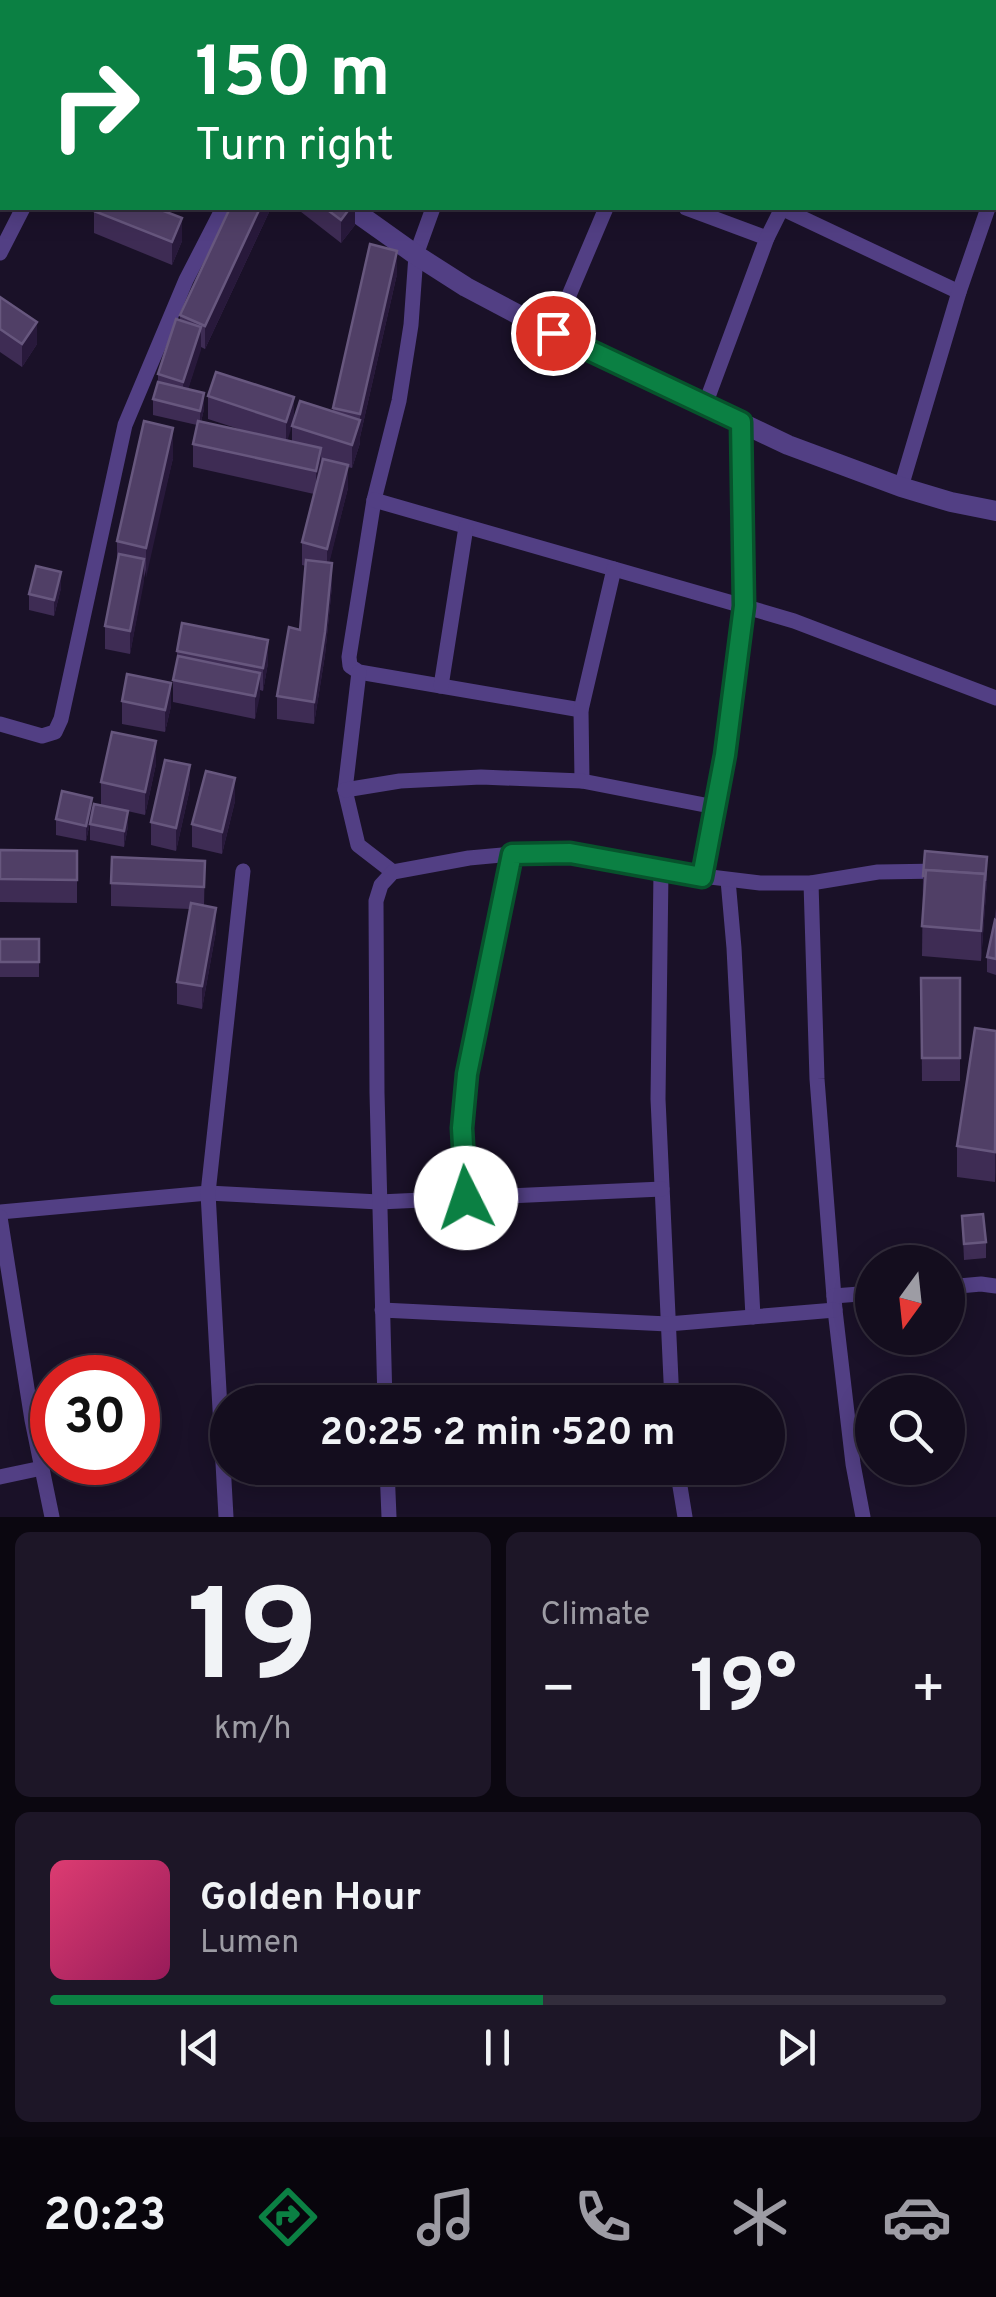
<!DOCTYPE html>
<html lang="en">
<head>
<meta charset="utf-8">
<style>
  body { margin:0; font-family:Overpass,sans-serif; background:#1d1627; color:#f1f3f6; height:100vh; display:flex; flex-direction:column; font-size:38px; white-space:nowrap }
  * { box-sizing:border-box; margin:0 }
  p { font-size:32px; color:#9d9ca4 }
  .icon { flex:none; width:55px; height:55px; fill:none; stroke:currentColor; stroke-width:2; stroke-linecap:round; stroke-linejoin:round }
  .map { position:relative; height:1517px; overflow:hidden }
  .details { display:flex; flex-direction:column; gap:15px; padding:15px; background:#0b0710; flex:1 }
  .details>* { flex:none }
  .hud { position:absolute; left:0px; top:0px; width:998px; height:210px; box-shadow:0 5px 25px #0003,0 0 0 2px #332d3c; background:#0b8043; color:#fff; overflow:hidden }
  .needle { width:65px; rotate:195deg }
  .tools { position:absolute; left:855px; top:1245px; display:grid; gap:20px }
  .tools a { display:grid; place-items:center; width:110px; height:110px; border-radius:50%; background:#140d1e; box-shadow:0 5px 25px #0003,0 0 0 2px #332d3c; font-size:50px }
  .speed { position:absolute; left:30px; top:1355px; display:flex; gap:20px; font-size:50px; font-weight:700; text-align:center }
  .speed>* { display:grid; place-content:center; width:130px; height:130px; border-radius:50%; background:#140d1e; box-shadow:0 5px 25px #0003,0 0 0 2px #332d3c; line-height:1 }
  .speed .limit { border:15px solid #d22; background:#fff; color:#111 }
  .pin { position:absolute; display:grid; place-items:center; width:85px; height:85px; color:#fff; margin:-42px; border:5px solid #fff; border-radius:50%; box-shadow:0 2px 10px #0007 }
  .me { position:absolute; width:110px; margin:-55px; rotate:356deg; stroke-linejoin:round; filter:drop-shadow(0 0 8px #0008) }
  .turn { display:flex; align-items:center; gap:35px; height:210px; padding:0 30px; font-size:45px }
  .turn .icon { width:130px; height:130px; stroke-width:2.5 }
  .turn b { display:block; font-size:70px; line-height:85px }
  .big { font-size:75px; font-weight:700; line-height:1.1 }
  .details .widget { flex:1; display:flex; flex-direction:column; justify-content:center; gap:15px; min-width:0; padding:0 35px; border-radius:15px; background:#1d1627 }
  .details .dial { align-items:center; gap:0 }
  .dial b { font-size:130px; line-height:1 }
  .song { display:flex; align-items:center; gap:30px }
  .cover { width:120px; height:120px; border-radius:15px; background:linear-gradient(135deg,hsl(340 70% 55%),hsl(330 70% 35%)) }
  .played { height:10px; border-radius:5px; background:linear-gradient(90deg,#0b8043 55%,#332d3c 55%) }
  .keys { display:flex; justify-content:space-around; direction:ltr }
  .heat { display:flex; justify-content:space-between; align-items:center; font-size:55px; direction:ltr }
  .details .tiles { flex:1; display:grid; gap:15px; grid-template-columns:1fr 1fr }
  .widget:last-child { grid-column:span 2 }
  .trip { position:absolute; left:210px; top:1385px; width:575px; height:100px; border-radius:50px; background:#140d1e; box-shadow:0 5px 25px #0003,0 0 0 2px #332d3c; font-weight:700; line-height:100px; text-align:center }
  .tabs { display:flex; height:160px; justify-content:space-around; align-items:center; background:#08050c; color:#9d9ca4 }
  .tabs .icon { width:70px; height:70px }
  .tabs .current { color:#0b8043 }
  .tabs b { font-size:45px; color:#f1f3f6 }
  .map>svg:first-child { display:block }
  .lines { fill:none; stroke-linecap:round; stroke-linejoin:round }
  .minor { stroke:#523f84; stroke-width:15 }
  .tertiary { stroke:#523f84; stroke-width:20 }
  .wall { fill:#3e2c54 }
  .shaded-wall { fill:#28193b }
  .building { fill:#503f66; stroke:#67577e; stroke-width:2.5 }
  .route-casing { stroke:#07532c; stroke-width:25 }
  .route { stroke:#0b8043; stroke-width:18 }
</style>
</head>
<body>
<div class="map">
<svg width="996" height="1517" viewBox="0 0 996 1517">
  <rect width="100%" height="100%" fill="#1a1128"/>
  <g class="lines">
    <!-- minor -->
    <g class="minor">
      <polyline points="146,2 147,0"/>
      <polyline points="328,2 329,0"/>
      <polyline points="508,2 509,0"/>
      <polyline points="686,2 687,0"/>
      <polyline points="876,2 877,0"/>
      <polyline points="995,188 996,186"/>
      <polyline points="433,208 416,255 411,325 399,401 374,500 349,657 350,666 359,672 581,710"/>
      <polyline points="686,208 767,238"/>
      <polyline points="781,208 959,292"/>
      <polyline points="0,253 23,208"/>
      <polyline points="553,333 606,208"/>
      <polyline points="705,405 767,238 782,208"/>
      <polyline points="901,487 959,292 988,208"/>
      <polyline points="374,500 743,606 741,422"/>
      <polyline points="359,672 345,790 358,845 393,872"/>
      <polyline points="441,686 466,527"/>
      <polyline points="0,724 42,736 55,732 61,719 125,425 186,280 223,208"/>
      <polyline points="582,781 581,710 614,569"/>
      <polyline points="345,790 400,781 481,777 582,781 715,807"/>
      <polyline points="661,871 658,1099 672,1402"/>
      <polyline points="702,877 725,755 743,606 794,621 996,698"/>
      <polyline points="728,880 734,948 753,1317"/>
      <polyline points="811,883 817,1079 835,1310 853,1464 863,1517"/>
      <polyline points="467,1198 462,1127 467,1074 512,854"/>
      <polyline points="0,1212 208,1193 379,1202 662,1189"/>
      <polyline points="0,1217 32,1420 52,1517"/>
      <polyline points="948,1287 981,1284 996,1286"/>
      <polyline points="834,1296 872,1293"/>
      <polyline points="382,1310 668,1324 835,1310"/>
      <polyline points="385,1402 377,1093 376,901 381,885 393,872 469,858 512,854 570,853 661,871 760,883 811,883 878,872 942,871"/>
      <polyline points="387,1468 389,1517"/>
      <polyline points="677,1468 685,1517"/>
      <polyline points="0,1477 42,1468"/>
      <polyline points="226,1517 208,1193 243,871"/>
    </g>
    <!-- tertiary -->
    <g class="tertiary">
      <polyline points="7,0 11,2"/>
      <polyline points="350,208 416,255 466,287 553,333 788,445 901,487 951,502 996,511"/>
    </g>
  </g>
  <!-- wall -->
  <g class="wall">
    <polygon points="0,15 2,17 2,56 0,54"/>
    <polygon points="230,208 271,208 205,349 201,347 188,389 204,409 201,422 248,432 208,419 208,396 294,397 287,441 292,442 292,426 333,411 333,408 397,274 360,437 360,443 352,468 348,467 348,488 329,562 332,586 325,655 314,724 277,719 277,696 300,630 306,566 302,565 302,542 314,494 193,467 193,444 197,425 153,415 153,399 158,382 158,374 180,321 180,315"/>
    <polygon points="296,208 355,208 355,225 341,243"/>
    <polygon points="94,211 182,241 172,265 94,233"/>
    <polygon points="0,297 37,344 22,367 0,352"/>
    <polygon points="173,458 144,578 130,654 105,649 105,626 117,567 117,541"/>
    <polygon points="61,588 54,616 29,610 29,594"/>
    <polygon points="177,651 268,663 263,691 260,690 255,719 173,702 173,680 177,664"/>
    <polygon points="122,701 171,706 165,732 122,724"/>
    <polygon points="156,764 145,815 101,805 101,782"/>
    <polygon points="190,788 176,851 151,845 151,822"/>
    <polygon points="235,801 222,854 192,847 192,824"/>
    <polygon points="92,813 86,841 56,835 56,819"/>
    <polygon points="90,824 128,826 124,847 90,840"/>
    <polygon points="0,850 77,851 77,903 0,902"/>
    <polygon points="205,861 204,906 216,931 202,1009 177,1004 177,982 190,909 111,906 111,883"/>
    <polygon points="923,876 987,880 981,961 922,956"/>
    <polygon points="996,908 996,975 987,972 987,957 995,920"/>
    <rect x="0" y="939" width="39" height="38"/>
    <polygon points="921,978 960,978 960,1081 922,1081"/>
    <polygon points="996,1031 995,1182 957,1177 957,1146"/>
    <polygon points="962,1216 986,1242 986,1258 964,1260"/>
  </g>
  <!-- shaded-wall -->
  <g class="shaded-wall">
    <polygon points="260,208 271,208 205,349 205,326"/>
    <polygon points="350,208 355,208 355,225 341,243 341,220"/>
    <polygon points="182,218 182,241 172,265 172,242"/>
    <polygon points="397,251 397,274 360,437 360,414"/>
    <polygon points="37,322 37,344 22,367 22,344"/>
    <polygon points="201,327 201,350 183,405 183,382"/>
    <polygon points="204,393 204,409 200,426 200,411"/>
    <polygon points="294,397 294,420 286,445 286,422"/>
    <polygon points="360,420 360,443 352,468 352,445"/>
    <polygon points="173,428 173,458 146,578 146,548"/>
    <polygon points="321,448 321,471 316,494 316,471"/>
    <polygon points="348,465 348,488 327,572 327,549"/>
    <polygon points="144,559 144,582 130,654 130,631"/>
    <polygon points="332,563 332,586 325,655 314,724 314,702"/>
    <polygon points="61,572 61,588 54,616 54,600"/>
    <polygon points="268,640 268,663 263,691 263,668"/>
    <polygon points="260,673 260,696 255,719 255,696"/>
    <polygon points="171,683 171,706 165,732 165,710"/>
    <polygon points="156,741 156,764 145,815 145,792"/>
    <polygon points="190,765 190,788 176,851 176,828"/>
    <polygon points="235,778 235,801 222,854 222,832"/>
    <polygon points="92,798 92,813 86,841 86,826"/>
    <polygon points="128,811 128,826 124,847 124,831"/>
    <polygon points="987,857 987,880 981,961 981,931"/>
    <polygon points="216,908 216,931 202,1009 202,986"/>
    <polygon points="996,1143 996,1173 995,1182 995,1152"/>
  </g>
  <!-- building -->
  <g class="building">
    <polygon points="231,0 260,0 265,2 229,2"/>
    <polygon points="0,15 2,17 2,41 0,39"/>
    <polygon points="95,208 156,208 182,218 172,242 94,211"/>
    <polygon points="230,208 260,208 205,326 180,315"/>
    <polygon points="325,208 350,208 341,220"/>
    <polygon points="370,244 397,251 360,414 333,408"/>
    <polygon points="0,297 37,322 22,344 0,329"/>
    <polygon points="176,319 201,327 183,382 158,374"/>
    <polygon points="216,372 294,397 286,422 208,396"/>
    <polygon points="158,382 204,393 200,411 153,399"/>
    <polygon points="300,401 360,420 352,445 292,426"/>
    <polygon points="144,421 173,428 146,548 117,541"/>
    <polygon points="198,421 321,448 316,471 193,444"/>
    <polygon points="323,459 348,465 327,549 302,542"/>
    <polygon points="119,554 144,559 130,631 105,626"/>
    <polygon points="306,560 332,563 325,632 314,702 277,696 289,627 300,630"/>
    <polygon points="36,566 61,572 54,600 29,594"/>
    <polygon points="182,623 268,640 263,668 177,651"/>
    <polygon points="178,656 260,673 255,696 173,680"/>
    <polygon points="127,674 171,683 165,710 122,701"/>
    <polygon points="112,732 156,741 145,792 101,782"/>
    <polygon points="165,760 190,765 176,828 151,822"/>
    <polygon points="206,771 235,778 222,832 192,824"/>
    <polygon points="62,791 92,798 86,826 56,819"/>
    <polygon points="94,804 128,811 124,831 90,824"/>
    <polygon points="0,850 77,851 77,880 0,879"/>
    <polygon points="925,851 987,857 985,881 985,874 926,870 926,876 923,876"/>
    <polygon points="112,857 205,861 204,887 111,883"/>
    <polygon points="926,870 985,874 981,931 922,926"/>
    <polygon points="191,903 216,908 202,986 177,982"/>
    <polygon points="995,920 996,921 996,959 987,957"/>
    <rect x="0" y="939" width="39" height="23"/>
    <polygon points="921,978 960,978 960,1058 922,1058"/>
    <polygon points="975,1028 996,1031 995,1152 957,1146"/>
    <polygon points="983,1214 986,1242 964,1244 962,1216"/>
  </g>
  <g class="lines">
    <!-- route casing -->
    <g class="route-casing">
      <polyline id="route" points="466,1198 462,1128 467,1074 512,854 570,853 702,877 725,755 744,606 741,422 553,333"/>
    </g>
    <!-- route -->
    <use href="#route" class="route"/>
  </g>
</svg>
<div class="tools">
<a><svg class="needle" viewBox="-14 -14 28 28"><path d="M0-13l5 13h-10z" fill="#e53935"/><path d="M0 13l5-13h-10z" fill="#9d9ca4"/></svg></a>
<a><svg class="icon" aria-label="search" viewBox="0 0 24 24"><circle cx="10" cy="10" r="6"/><path d="M15 15l6 6"/></svg></a>
</div>
<div class="speed"><div class="limit">30</div></div>
<div class="pin" style="left:553px;top:333px;background:#d93025"><svg class="icon" aria-label="arrive" viewBox="0 0 24 24"><path d="M6 21V4h12l-3 4 3 4H6"/></svg></div>
<svg class="me" style="left:466px;top:1198px" viewBox="-20 -20 40 40"><circle r="19" fill="#fff"/><path d="M0-13L10 11 0 6-10 11z" fill="#0b8043"/></svg>
<div class="trip">20:25 · 2 min · 520 m</div>
<div class="hud">
<div class="turn"><svg class="icon" aria-label="right" viewBox="0 0 24 24"><path d="M7 20v-9h11M14 6l5 5-5 5"/></svg><div><b>150 m</b>Turn right</div></div>
</div>
</div>
<section class="details">
<div class="tiles">
<div class="widget dial"><b>19</b><p>km/h</p></div>
<div class="widget"><p>Climate</p>
<div class="heat"><a>−</a><b class="big">19°</b><a>+</a></div>
</div>
<div class="widget">
<div class="song"><i class="cover"></i><div><b>Golden Hour</b><p>Lumen</p></div></div>
<div class="played"></div>
<div class="keys"><svg class="icon" aria-label="previous" viewBox="0 0 24 24"><path d="M18 5L8 12l10 7zM5 5v14"/></svg><svg class="icon" aria-label="pause" viewBox="0 0 24 24"><path d="M8 5v14M16 5v14"/></svg><svg class="icon" aria-label="next" viewBox="0 0 24 24"><path d="M6 5l10 7-10 7zM19 5v14"/></svg></div>
</div>
</div>
</section>
<nav class="tabs">
<b>20:23</b>
<svg class="icon current" aria-label="directions" viewBox="0 0 24 24"><path d="M12 3l9 9-9 9-9-9zM9 14v-3h6M13 9l2 2-2 2"/></svg>
<svg class="icon" aria-label="music" viewBox="0 0 24 24"><path d="M9 18V5l10-2v13"/><circle cx="6" cy="18" r="3"/><circle cx="16" cy="16" r="3"/></svg>
<svg class="icon" aria-label="phone" viewBox="0 0 24 24"><path d="M5 4h4l2 5-3 2q2 4 5 5l2-3 5 2v4C11 20 4 13 5 4z"/></svg>
<svg class="icon" aria-label="climate" viewBox="0 0 24 24"><path d="M12 3v18M4 7l16 10M4 17L20 7"/></svg>
<svg class="icon" aria-label="car" viewBox="0 0 24 24"><path d="M5 17H2v-5l4-1 3-4h7l3 4 3 1v5h-3M9 17h6M6 11h13"/><circle cx="7" cy="17" r="2"/><circle cx="17" cy="17" r="2"/></svg>
</nav>
</body>
</html>
